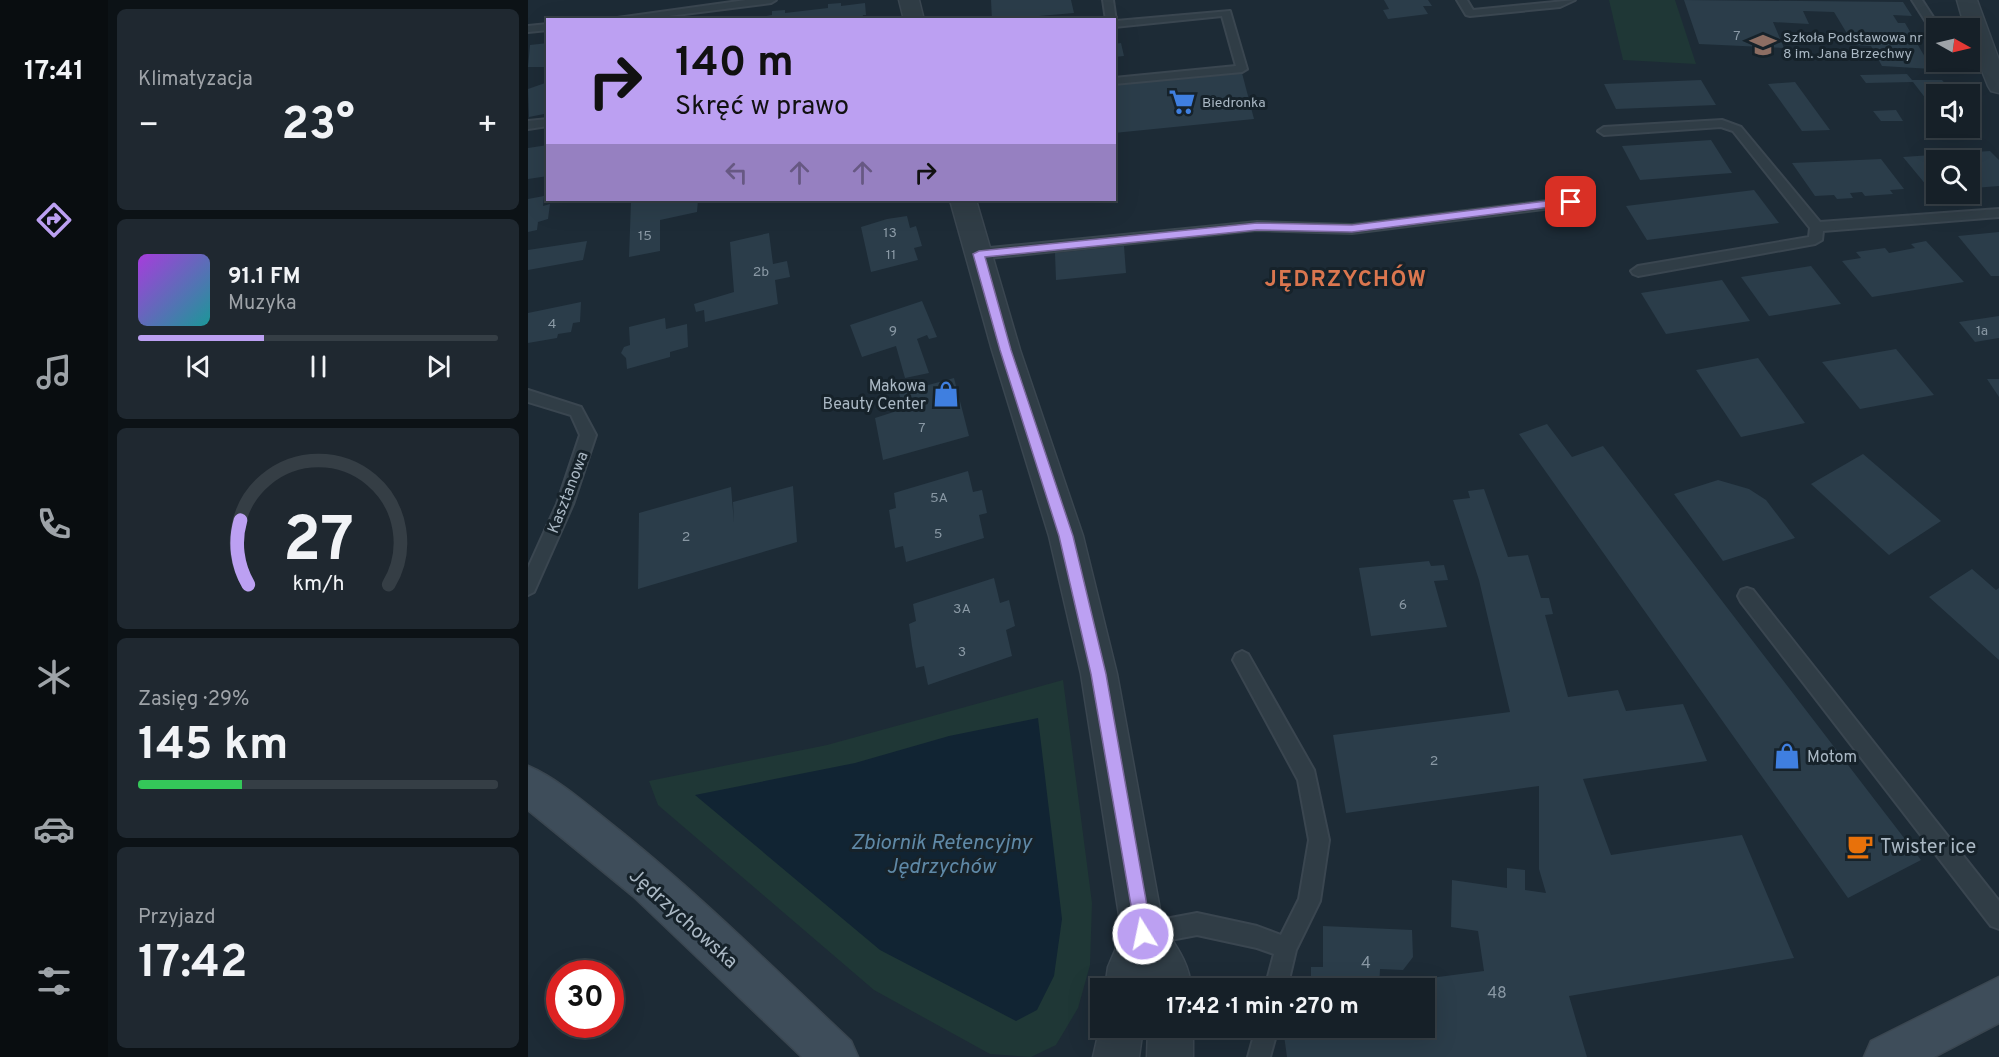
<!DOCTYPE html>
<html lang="pl">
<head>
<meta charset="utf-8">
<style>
  body { margin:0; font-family:Overpass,sans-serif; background:#1f2830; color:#f1f3f6; height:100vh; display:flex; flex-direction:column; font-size:22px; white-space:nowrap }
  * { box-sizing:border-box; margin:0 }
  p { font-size:20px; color:#9ea3a8 }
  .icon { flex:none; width:33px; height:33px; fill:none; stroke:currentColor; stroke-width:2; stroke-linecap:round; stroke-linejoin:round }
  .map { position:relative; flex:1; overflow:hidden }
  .drawer { display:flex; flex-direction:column; gap:9px; padding:9px; background:#0c1216; width:420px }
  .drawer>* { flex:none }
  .hud { position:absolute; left:18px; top:18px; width:570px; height:183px; border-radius:0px; box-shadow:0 6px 24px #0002,0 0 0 2px #353e45; background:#bca0f2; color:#111; overflow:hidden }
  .needle { width:39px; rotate:98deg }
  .tools { position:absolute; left:1398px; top:18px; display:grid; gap:12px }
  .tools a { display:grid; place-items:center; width:54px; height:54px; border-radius:0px; background:#162028; box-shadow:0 6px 24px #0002,0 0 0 2px #353e45; font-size:30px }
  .speed { position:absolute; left:18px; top:960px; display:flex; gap:12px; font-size:30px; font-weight:700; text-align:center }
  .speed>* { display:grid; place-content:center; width:78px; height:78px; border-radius:50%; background:#162028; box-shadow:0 6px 24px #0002,0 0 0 2px #353e45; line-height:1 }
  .speed .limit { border:9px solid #d22; background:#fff; color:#111 }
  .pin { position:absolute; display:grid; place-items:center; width:51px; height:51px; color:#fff; margin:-26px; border-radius:12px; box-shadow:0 3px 9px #0006 }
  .me { position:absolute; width:66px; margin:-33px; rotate:350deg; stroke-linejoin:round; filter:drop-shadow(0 0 4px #0008) }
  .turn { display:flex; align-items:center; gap:21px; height:126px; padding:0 30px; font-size:27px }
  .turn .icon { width:78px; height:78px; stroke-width:2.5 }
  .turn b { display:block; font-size:42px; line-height:51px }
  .lanes { display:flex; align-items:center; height:57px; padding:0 30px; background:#0003; justify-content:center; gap:30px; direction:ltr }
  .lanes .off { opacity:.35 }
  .big { font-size:45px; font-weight:700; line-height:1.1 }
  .drawer .tile { flex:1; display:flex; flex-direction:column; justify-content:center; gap:9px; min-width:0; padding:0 21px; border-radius:9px; background:#1f2830 }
  .drawer .dial { align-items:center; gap:0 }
  .dial svg { height:156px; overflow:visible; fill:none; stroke:#353e45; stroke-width:7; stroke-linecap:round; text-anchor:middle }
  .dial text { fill:#f1f3f6; stroke:none }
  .song { display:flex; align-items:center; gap:18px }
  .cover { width:72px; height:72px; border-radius:9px; background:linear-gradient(135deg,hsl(280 70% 55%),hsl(180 70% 35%)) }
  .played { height:6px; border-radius:3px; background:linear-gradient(90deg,#bca0f2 35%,#353e45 35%) }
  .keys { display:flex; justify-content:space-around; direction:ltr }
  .heat { display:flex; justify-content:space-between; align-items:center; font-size:33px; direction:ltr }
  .charge { height:9px; border-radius:4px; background:linear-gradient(90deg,#34c759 29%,#353e45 0) }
  .trip { position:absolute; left:562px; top:978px; width:345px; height:60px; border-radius:0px; background:#162028; box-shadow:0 6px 24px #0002,0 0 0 2px #353e45; font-weight:700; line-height:60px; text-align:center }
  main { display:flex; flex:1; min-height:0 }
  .tab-bar { display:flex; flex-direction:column; width:108px; justify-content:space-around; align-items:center; background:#090d10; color:#9ea3a8 }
  .tab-bar .icon { width:42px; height:42px }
  .tab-bar .current { color:#bca0f2 }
  .tab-bar b { font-size:27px; color:#f1f3f6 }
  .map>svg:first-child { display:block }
  .green { fill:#1f3736 }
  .water { fill:#112433 }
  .building { fill:#2b3d4a }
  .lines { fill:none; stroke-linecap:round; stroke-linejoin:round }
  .service-casing { stroke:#3a4650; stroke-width:4 }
  .minor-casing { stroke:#3a4650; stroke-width:3 }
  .secondary-casing { stroke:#3a4650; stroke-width:3 }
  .service { fill:#303d46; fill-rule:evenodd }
  .minor { fill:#303d46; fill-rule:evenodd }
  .secondary { fill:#3e4d5a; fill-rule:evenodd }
  .route { fill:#bca0f2; stroke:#7a689d; stroke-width:1.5 }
  .labels { text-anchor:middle; stroke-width:6; stroke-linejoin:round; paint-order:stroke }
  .number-label { font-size:14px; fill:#8998a4 }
  .far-poi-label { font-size:14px; fill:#aab8c4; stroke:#16222a; text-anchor:start }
  .poi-label { font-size:16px; fill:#aab8c4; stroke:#16222a; text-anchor:end }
  .street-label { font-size:16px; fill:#aab8c4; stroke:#16222a }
  .near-number-label { font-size:16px; fill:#8998a4 }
  .near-poi-label { font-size:20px; fill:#aab8c4; stroke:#16222a; text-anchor:start }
  .near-street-label { font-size:20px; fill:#aab8c4; stroke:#16222a }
  .near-water-label { font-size:21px; font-style:italic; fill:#5f89a7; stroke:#16222a }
  .district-label { font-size:22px; font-weight:bold; letter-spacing:1.5px; fill:#da764f; stroke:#16222a }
</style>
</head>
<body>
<main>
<nav class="tab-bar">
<b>17:41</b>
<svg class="icon current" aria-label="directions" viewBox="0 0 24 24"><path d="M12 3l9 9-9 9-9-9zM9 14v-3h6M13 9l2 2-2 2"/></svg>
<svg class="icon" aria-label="music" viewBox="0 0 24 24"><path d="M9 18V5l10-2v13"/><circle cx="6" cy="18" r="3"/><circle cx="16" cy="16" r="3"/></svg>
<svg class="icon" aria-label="phone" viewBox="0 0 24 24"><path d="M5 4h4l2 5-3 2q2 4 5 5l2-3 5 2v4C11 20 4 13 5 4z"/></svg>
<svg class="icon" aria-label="climate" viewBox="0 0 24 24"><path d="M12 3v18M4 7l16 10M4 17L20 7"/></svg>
<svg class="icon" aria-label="car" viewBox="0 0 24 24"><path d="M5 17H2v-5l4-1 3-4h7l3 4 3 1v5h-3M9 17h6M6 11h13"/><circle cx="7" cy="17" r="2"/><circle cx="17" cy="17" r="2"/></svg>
<svg class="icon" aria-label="filters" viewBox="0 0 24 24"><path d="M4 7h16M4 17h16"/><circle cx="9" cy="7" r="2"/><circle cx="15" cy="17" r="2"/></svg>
</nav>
<section class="drawer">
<div class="tile"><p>Klimatyzacja</p>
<div class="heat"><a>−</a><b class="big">23°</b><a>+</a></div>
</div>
<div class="tile">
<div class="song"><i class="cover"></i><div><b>91.1 FM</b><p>Muzyka</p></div></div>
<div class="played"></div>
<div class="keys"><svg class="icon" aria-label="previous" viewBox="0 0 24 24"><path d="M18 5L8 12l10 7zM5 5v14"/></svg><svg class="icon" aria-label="pause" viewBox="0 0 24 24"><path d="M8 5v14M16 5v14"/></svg><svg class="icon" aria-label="next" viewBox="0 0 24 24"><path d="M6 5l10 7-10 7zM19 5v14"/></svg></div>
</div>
<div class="tile dial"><svg viewBox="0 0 100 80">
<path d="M14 69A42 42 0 1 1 86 69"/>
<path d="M14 69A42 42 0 0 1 10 36" stroke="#bca0f2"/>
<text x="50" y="56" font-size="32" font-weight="700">27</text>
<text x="50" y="72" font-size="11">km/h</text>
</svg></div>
<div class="tile"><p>Zasięg · 29%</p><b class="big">145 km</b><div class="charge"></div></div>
<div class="tile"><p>Przyjazd</p><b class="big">17:42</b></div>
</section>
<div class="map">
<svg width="1471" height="1057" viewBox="0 0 1471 1057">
  <rect width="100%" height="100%" fill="#1d2b36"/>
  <!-- green -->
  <g class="green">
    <polygon points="1081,0 1147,0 1168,64 1095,60"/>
    <polygon points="535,680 564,903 562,965 550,1008 528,1045 503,1057 462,1054 346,990 130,805 121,781 299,745"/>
  </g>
  <!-- water -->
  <polygon class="water" points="510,718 534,919 526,976 509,1010 488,1021 352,950 167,795 327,763 421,736"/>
  <!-- building -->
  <g class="building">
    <polygon points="463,0 543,0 546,13 464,20"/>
    <polygon points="856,0 900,0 904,6 895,6 900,14 860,19 855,10 861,9"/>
    <polygon points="1156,0 1375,2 1384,16 1365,15 1370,23 1377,23 1404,69 1354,66 1343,46 1326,45 1306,12 1275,11 1281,24 1245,22 1256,48 1171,44"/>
    <polygon points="313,3 313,6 337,3 338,15 335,15 334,20 215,20 244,15 244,11 257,10 257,13 300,8 300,4"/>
    <polygon points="20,43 20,67 0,67 2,45"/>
    <polygon points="593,43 596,56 586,57 586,44"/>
    <polygon points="714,73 726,119 586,133 586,85"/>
    <polygon points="1379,74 1384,80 1414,80 1426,94 1408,94 1408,112 1385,82 1338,83 1332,75"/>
    <polygon points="1173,80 1188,105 1088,109 1076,84"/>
    <polygon points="20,82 20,110 16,114 1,117 0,89"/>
    <polygon points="1267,82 1302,130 1274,131 1240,84"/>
    <polygon points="1368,110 1375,121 1353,121 1345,111"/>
    <polygon points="1183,140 1204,173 1112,180 1094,146"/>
    <polygon points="20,145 20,176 0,179 0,148"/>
    <polygon points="1462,151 1471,160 1471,186 1446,188 1442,183 1442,160 1408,160 1408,192 1404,192 1375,157"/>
    <polygon points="1353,159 1376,189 1362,190 1365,194 1337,196 1334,192 1322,193 1325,198 1309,199 1306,195 1287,196 1264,163"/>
    <polygon points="1226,190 1251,223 1119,240 1098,206"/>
    <polygon points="16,196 15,206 22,204 20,219 10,222 9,230 0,232 0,199"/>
    <polygon points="114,200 170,200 169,212 132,220 132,251 101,257 103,202"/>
    <polygon points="379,216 382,228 388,226 394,246 386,248 390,260 343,272 333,227 359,219"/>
    <polygon points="1471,232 1471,276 1463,276 1430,236"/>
    <polygon points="241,233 245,264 259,261 262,277 247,280 250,304 177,322 176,310 168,312 166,304 206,292 202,242"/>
    <polygon points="59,241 55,260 0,270 0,250"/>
    <polygon points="1398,241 1436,282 1344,297 1314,261 1333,258 1328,252 1357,248 1361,253 1387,248 1383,244"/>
    <polygon points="596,246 598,273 528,280 527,253"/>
    <polygon points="1283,266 1313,304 1241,316 1213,277"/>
    <polygon points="1194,280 1222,321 1138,334 1113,293"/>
    <polygon points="394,301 409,337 401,339 399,335 389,339 401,373 377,378 368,346 334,357 322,325"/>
    <polygon points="53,302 52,322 45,323 43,332 30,334 29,338 0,343 0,313"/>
    <polygon points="1471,316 1471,338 1447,342 1431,322"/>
    <polygon points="137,318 138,329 159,324 160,347 142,352 142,357 99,369 98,358 93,353 96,347 102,345 101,327"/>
    <polygon points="1368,349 1406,395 1332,409 1294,362"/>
    <polygon points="1230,358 1277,423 1213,437 1168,370"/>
    <polygon points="426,378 441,436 355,460 347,418 375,409 371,393"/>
    <polygon points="1459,379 1471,379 1471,397"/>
    <polygon points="1019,424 1044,457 1075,446 1393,860 1320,898 991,434"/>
    <polygon points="1335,454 1413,521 1361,555 1283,484"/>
    <polygon points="440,471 445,492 454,490 459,513 451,515 456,538 378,562 375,546 367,548 361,510 368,508 366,493"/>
    <polygon points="1190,480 1221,489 1238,500 1267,538 1195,561 1146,494"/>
    <polygon points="265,486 269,542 110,589 111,513 203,487 206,523 205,502"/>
    <polygon points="956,489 980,557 1000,555 1013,598 1021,598 1025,614 1017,615 1040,697 1090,690 1098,711 1155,704 1179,761 1055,779 1083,855 1214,835 1266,958 1041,996 1059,1057 759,1057 755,1028 897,1028 897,988 888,988 887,980 956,971 950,931 923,927 924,880 979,888 979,868 997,870 997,890 1018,893 1011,869 1011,786 818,813 805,735 982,712 951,580 925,500 942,498 940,491"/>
    <polygon points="901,561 903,566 916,565 920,580 906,581 919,627 843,636 831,568"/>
    <polygon points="1444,569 1468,590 1471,588 1471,660 1401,597"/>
    <polygon points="466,578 472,603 481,600 487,626 478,630 484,656 400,685 396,666 388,668 384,646 381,624 388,621 385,604"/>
    <polygon points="795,926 884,930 885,957 875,970 852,969 851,988 783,987 783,967 795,967"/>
  </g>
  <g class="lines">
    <!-- service casing -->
    <g class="service-casing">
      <g id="service">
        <polygon points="218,0 248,0 243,3 109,20 75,20"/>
        <polygon points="575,0 585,0 588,21 702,11 719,69 714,72 586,84 586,78 708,66 694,16 586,27 586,20 578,20"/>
        <polygon points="929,0 939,0 945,10 1047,0 1032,7 942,16 938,15"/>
        <polygon points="1384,0 1394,0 1407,20 1406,22 1398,22"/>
        <polygon points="20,24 20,30 0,32 0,26"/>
        <polygon points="20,119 20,126 0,129 0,121"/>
        <polygon points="1194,120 1213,127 1292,222 1471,209 1471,217 1295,231 1294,240 1287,244 1110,276 1105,274 1103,271 1110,266 1281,237 1282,228 1205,131 1193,127 1076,135 1070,131 1076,127"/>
        <polygon points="1043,198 1047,199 1047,205 824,233 729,230 451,259 444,254 451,249 729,222 824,225"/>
        <polygon points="0,390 53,407 68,435 45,504 6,592 0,595 0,568 29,504 52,435 43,415 0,402"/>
        <polygon points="1219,588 1225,590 1471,901 1471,929 1463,926 1213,602 1210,596 1213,590"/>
        <polygon points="714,651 720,654 786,770 801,840 792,901 768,950 759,988 737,988 746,954 729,948 669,935 616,945 608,942 605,934 608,926 616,923 669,913 729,926 753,935 771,899 781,840 770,780 705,660 708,654"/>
        <polygon points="728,1028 750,1028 742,1057 720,1057"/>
      </g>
    </g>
    <!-- minor casing -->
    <g class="minor-casing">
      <g id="minor">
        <polygon points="371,0 391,0 396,20 376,20"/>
        <polygon points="1429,0 1449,0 1471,60 1471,93 1463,91 1460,86 1442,41 1442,28 1437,28"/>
        <path d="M422 200H448L492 350 555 536 589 674 635 926C648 946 662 964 663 988H577L580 967 594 934 553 674 521 536 464 350Z"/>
        <polygon points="573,1022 573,1028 615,1028 611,1057 565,1057"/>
        <polygon points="620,1028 665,1028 665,1057 619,1057"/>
      </g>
    </g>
    <!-- secondary casing -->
    <g class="secondary-casing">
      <g id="secondary">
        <path d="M0 766C30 779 57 803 82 823 167 890 244 967 323 1041L330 1057H274L105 896 0 810Z"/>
        <polygon points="1471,977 1471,1023 1406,1057 1336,1057 1343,1041"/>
      </g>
    </g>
    <!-- service -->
    <use href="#service" class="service"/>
    <!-- minor -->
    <use href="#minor" class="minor"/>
    <!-- secondary -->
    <use href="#secondary" class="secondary"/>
  </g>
  <!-- route -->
  <polygon class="route" points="1043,198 1048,202 1046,204 824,232 729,230 457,257 483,350 545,536 578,674 624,934 622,940 615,943 609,940 563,674 531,536 472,350 445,254 451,251 729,223 824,225"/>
  <!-- icons -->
  <defs>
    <g id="school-bare" transform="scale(2.07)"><path d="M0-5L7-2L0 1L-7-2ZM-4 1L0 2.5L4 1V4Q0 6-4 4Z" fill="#8d6e63" stroke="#16222a" stroke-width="2.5" paint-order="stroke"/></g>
    <g id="supermarket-bare" transform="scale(2.07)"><path d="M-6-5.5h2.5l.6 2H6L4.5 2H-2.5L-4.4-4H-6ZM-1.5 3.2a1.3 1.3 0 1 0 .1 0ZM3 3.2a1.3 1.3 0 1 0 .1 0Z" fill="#3f7fe0" stroke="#16222a" stroke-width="2.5" paint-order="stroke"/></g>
    <g id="shop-bare" transform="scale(2.07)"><path d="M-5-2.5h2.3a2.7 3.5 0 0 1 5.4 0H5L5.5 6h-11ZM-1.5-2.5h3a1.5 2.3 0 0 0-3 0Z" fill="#3f7fe0" stroke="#16222a" stroke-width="2.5" paint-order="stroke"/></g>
    <g id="cafe-bare" transform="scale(2.07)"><path d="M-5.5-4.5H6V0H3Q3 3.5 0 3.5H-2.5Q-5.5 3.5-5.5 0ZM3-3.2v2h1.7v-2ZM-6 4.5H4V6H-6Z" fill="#e8710a" stroke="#16222a" stroke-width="2.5" paint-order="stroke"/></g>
  </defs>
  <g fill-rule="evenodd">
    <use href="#school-bare" x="1235" y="45"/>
    <use href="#supermarket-bare" x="654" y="102"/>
    <use href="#shop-bare" x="418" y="394"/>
    <use href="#shop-bare" x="1259" y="756"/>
    <use href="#cafe-bare" x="1332" y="846"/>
  </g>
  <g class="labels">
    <!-- number labels -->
    <g class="number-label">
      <text x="1209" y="40">7</text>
      <text x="362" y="237">13</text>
      <text x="117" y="240">15</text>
      <text x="363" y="259">11</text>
      <text x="233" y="276">2b</text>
      <text x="24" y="328">4</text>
      <text x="365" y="335">9</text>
      <text x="1454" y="335">1a</text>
      <text x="394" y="432">7</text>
      <text x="411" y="502">5A</text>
      <text x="410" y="538">5</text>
      <text x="158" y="541">2</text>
      <text x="875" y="609">6</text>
      <text x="434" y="613">3A</text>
      <text x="434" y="656">3</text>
      <text x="906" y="765">2</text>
    </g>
    <!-- far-poi labels -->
    <g class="far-poi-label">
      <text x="1255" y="42">Szkoła Podstawowa nr<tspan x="1255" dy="16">8 im. Jana Brzechwy</tspan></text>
      <text x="674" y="107">Biedronka</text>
    </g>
    <!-- poi labels -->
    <g class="poi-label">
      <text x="398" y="391">Makowa<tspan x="398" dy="18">Beauty Center</tspan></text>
      <text x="1279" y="762" text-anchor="start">Motom</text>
    </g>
    <!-- street labels -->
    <g class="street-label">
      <text transform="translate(39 492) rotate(-69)" y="6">Kasztanowa</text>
    </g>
    <!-- near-number labels -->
    <g class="near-number-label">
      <text x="838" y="968">4</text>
      <text x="969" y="998">48</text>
    </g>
    <!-- near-poi labels -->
    <g class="near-poi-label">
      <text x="1352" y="853">Twister ice</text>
    </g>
    <!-- near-street labels -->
    <g class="near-street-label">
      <text transform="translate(156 918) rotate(42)" y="7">Jędrzychowska</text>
    </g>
    <!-- near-water labels -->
    <g class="near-water-label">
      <text x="413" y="849">Zbiornik Retencyjny<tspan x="413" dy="24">Jędrzychów</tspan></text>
    </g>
    <!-- district labels -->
    <g class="district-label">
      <text x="818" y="286">JĘDRZYCHÓW</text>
    </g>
  </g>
</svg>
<div class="tools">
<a><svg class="needle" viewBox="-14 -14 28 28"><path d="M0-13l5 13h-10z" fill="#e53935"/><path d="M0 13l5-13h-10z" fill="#9ea3a8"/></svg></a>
<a><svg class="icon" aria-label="sound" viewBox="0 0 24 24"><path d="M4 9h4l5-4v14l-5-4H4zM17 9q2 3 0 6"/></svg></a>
<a><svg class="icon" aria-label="search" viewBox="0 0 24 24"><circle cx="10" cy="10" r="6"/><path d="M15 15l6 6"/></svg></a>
</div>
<div class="speed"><div class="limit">30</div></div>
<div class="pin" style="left:1043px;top:202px;background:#d93025"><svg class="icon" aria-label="arrive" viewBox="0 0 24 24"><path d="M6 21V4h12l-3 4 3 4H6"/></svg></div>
<svg class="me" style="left:615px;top:934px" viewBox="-20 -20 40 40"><circle r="17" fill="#bca0f2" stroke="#fff" stroke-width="3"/><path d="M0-11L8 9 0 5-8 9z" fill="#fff"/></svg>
<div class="trip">17:42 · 1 min · 270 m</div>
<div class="hud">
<div class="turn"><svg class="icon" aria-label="right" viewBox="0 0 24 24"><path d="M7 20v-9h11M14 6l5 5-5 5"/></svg><div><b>140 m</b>Skręć w prawo</div></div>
<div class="lanes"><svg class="icon off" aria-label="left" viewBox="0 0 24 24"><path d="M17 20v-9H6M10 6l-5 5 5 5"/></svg><svg class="icon off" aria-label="ahead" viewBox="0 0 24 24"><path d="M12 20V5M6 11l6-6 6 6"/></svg><svg class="icon off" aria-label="ahead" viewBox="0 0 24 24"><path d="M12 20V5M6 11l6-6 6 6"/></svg><svg class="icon" aria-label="right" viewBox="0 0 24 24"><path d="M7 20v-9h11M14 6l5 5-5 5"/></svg></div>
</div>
</div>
</main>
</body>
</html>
